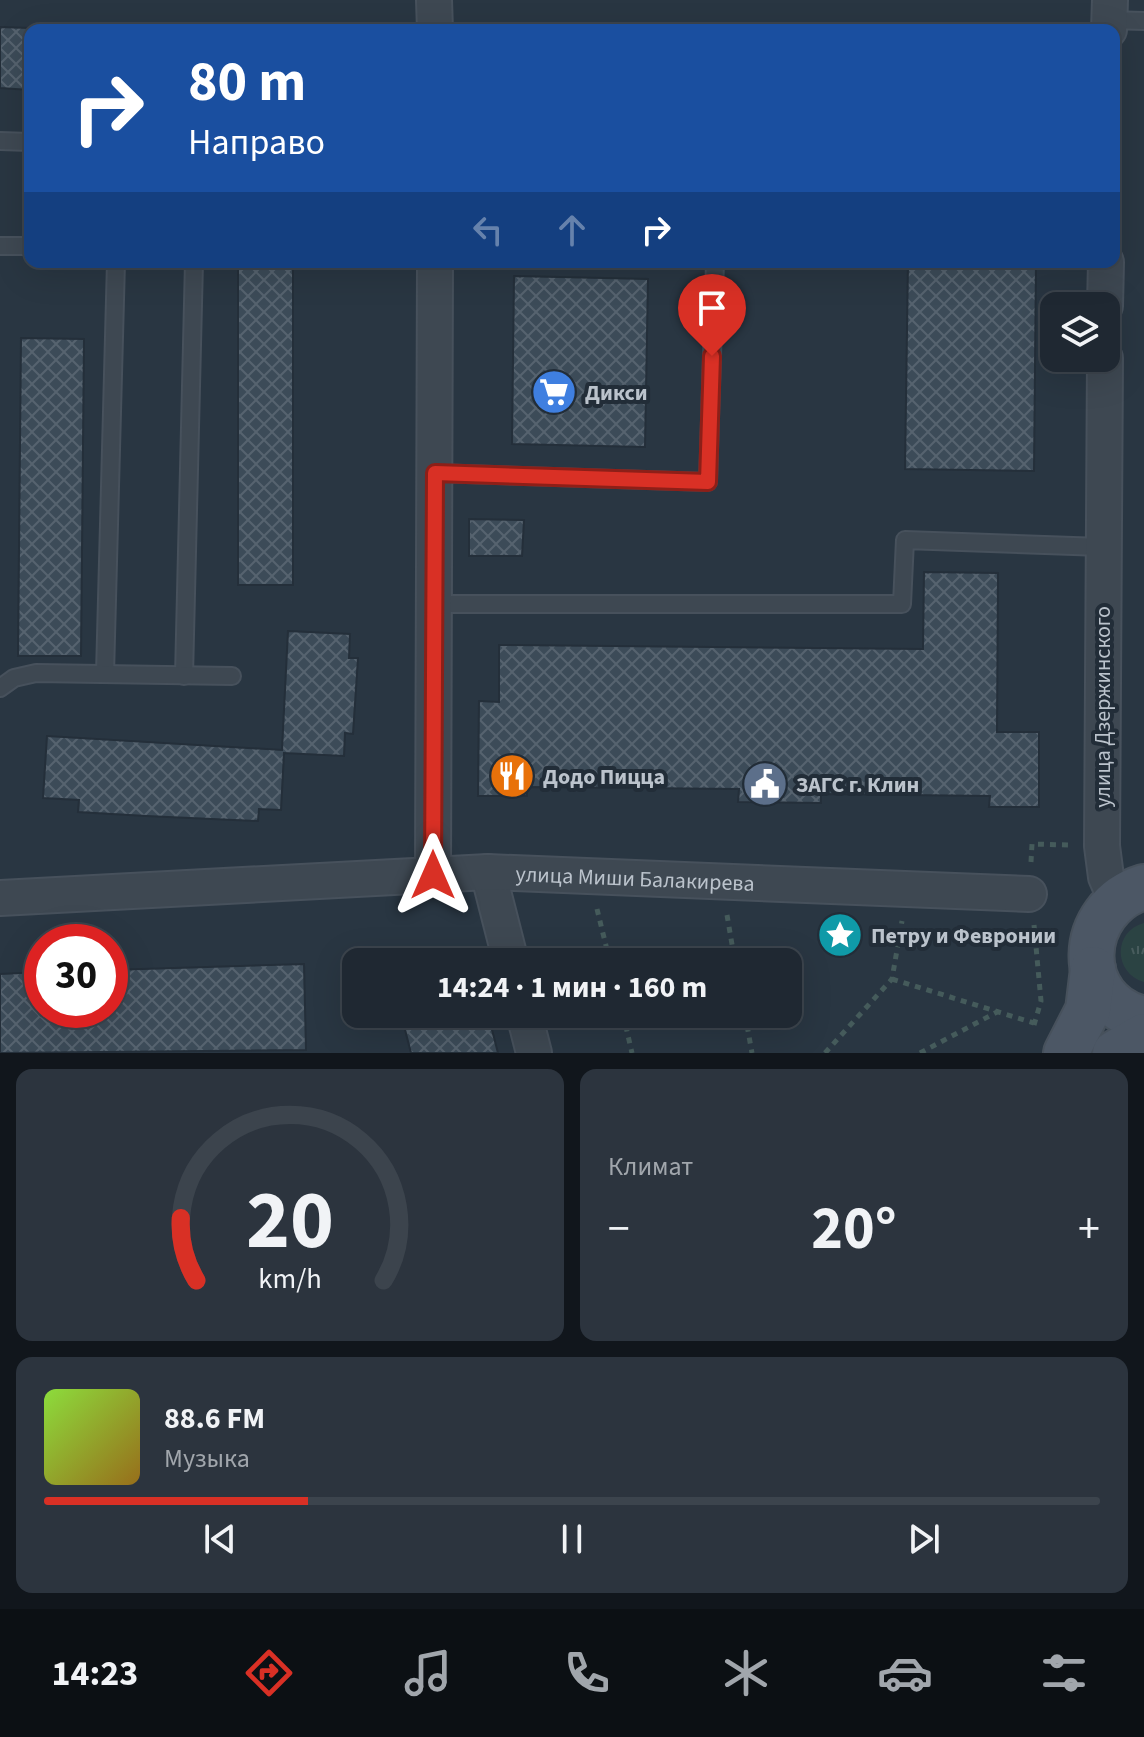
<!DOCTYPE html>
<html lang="ru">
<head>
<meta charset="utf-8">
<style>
  body { margin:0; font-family:"Source Sans 3",sans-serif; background:#2c343e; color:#f1f3f6; height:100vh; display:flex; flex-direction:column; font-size:30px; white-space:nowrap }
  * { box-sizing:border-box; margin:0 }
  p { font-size:26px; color:#a1a6ac }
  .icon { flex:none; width:44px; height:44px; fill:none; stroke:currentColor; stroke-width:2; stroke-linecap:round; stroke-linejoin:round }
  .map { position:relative; height:1053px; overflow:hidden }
  .panel { display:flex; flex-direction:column; gap:16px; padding:16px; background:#11161c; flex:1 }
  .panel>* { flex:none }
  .guide { position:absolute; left:24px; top:24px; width:1096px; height:244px; border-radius:16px; box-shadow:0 8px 32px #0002,0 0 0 2px #3c444d; background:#1a4fa0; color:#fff; overflow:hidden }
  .controls { position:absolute; left:1040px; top:292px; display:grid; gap:16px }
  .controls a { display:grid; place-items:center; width:80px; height:80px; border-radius:16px; background:#1f2832; box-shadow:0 8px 32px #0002,0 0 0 2px #3c444d; font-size:40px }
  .speed { position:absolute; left:24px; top:924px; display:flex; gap:16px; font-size:40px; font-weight:700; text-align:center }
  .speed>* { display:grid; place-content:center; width:104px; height:104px; border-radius:50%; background:#1f2832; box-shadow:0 8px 32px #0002,0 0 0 2px #3c444d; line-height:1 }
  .speed .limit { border:12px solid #d22; background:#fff; color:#111 }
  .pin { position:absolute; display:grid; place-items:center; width:68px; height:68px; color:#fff; margin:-82px -34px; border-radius:50% 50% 50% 0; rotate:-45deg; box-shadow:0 0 8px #0007 }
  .pin .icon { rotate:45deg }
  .me { position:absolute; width:88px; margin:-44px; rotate:0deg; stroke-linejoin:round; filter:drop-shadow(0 0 6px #0008) }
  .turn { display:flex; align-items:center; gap:28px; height:168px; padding:0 32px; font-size:36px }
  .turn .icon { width:104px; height:104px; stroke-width:2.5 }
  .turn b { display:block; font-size:56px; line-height:68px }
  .lanes { display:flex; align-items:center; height:76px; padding:0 32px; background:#0003; justify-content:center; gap:40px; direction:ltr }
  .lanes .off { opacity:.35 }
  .big { font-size:60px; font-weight:700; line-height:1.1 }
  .panel .widget { flex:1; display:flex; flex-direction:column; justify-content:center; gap:12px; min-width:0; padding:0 28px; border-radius:16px; background:#2c343e }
  .panel .dial { align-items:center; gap:0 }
  .dial svg { height:208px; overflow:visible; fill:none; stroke:#3c444d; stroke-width:7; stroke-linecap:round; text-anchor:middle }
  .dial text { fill:#f1f3f6; stroke:none }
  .song { display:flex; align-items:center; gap:24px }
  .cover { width:96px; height:96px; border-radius:12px; background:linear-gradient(135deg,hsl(90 70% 55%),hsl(40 70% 35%)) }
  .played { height:8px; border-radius:4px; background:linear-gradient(90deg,#d93025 25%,#3c444d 25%) }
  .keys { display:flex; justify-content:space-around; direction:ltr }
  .heat { display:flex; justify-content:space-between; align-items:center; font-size:44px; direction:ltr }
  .panel .tiles { flex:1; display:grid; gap:16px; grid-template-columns:1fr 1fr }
  .widget:last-child { grid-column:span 2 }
  .trip { position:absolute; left:342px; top:948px; width:460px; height:80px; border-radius:16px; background:#1f2832; box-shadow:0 8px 32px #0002,0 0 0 2px #3c444d; font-weight:700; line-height:80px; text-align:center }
  .tabs { display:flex; height:128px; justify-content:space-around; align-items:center; background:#0c1014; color:#a1a6ac }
  .tabs .icon { width:56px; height:56px }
  .tabs .on { color:#d93025 }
  .tabs b { font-size:36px; color:#f1f3f6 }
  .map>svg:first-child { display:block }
  .park { fill:url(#park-tufts) }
  .building { fill:url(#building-cross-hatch); stroke:#242f3a; stroke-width:2 }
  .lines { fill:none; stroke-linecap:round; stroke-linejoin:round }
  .lane-casing { stroke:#47515c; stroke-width:20 }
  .street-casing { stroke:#47515c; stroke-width:38 }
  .secondary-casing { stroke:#47515c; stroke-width:48 }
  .path { stroke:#455b5b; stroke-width:5; stroke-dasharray:6 6; stroke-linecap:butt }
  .lane { stroke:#3e4852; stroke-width:16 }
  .street { stroke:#3e4852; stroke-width:34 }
  .secondary { stroke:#4c5765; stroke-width:44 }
  .route-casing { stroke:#8d1f18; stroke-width:20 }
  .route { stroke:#d93025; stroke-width:14 }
  .labels { text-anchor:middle; stroke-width:8; stroke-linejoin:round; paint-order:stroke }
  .poi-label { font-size:22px; font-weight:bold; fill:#bbc3cc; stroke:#222d38; text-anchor:start }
  .street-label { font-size:22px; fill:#bbc3cc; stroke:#222d38 }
</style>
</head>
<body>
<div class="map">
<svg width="1144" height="1053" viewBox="0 0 1144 1053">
  <defs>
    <pattern id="park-tufts" width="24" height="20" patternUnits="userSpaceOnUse" patternTransform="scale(2)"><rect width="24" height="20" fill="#2b4343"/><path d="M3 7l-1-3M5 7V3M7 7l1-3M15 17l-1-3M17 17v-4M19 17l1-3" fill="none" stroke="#485c5d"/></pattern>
    <pattern id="building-cross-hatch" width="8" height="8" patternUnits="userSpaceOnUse" patternTransform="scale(2)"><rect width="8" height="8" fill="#3c4b58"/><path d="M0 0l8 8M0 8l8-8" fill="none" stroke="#56636f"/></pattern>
  </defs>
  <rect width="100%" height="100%" fill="#293642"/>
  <!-- park -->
  <path class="park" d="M1144 923V982C1113 973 1113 931 1144 923Z"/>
  <!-- building -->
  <g class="building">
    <polygon points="0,27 30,28 30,90 0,88"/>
    <rect x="238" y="262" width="55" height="323"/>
    <polygon points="908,262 1036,262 1034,471 905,469"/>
    <polygon points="514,276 648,279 645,447 512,444"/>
    <polygon points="21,338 84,339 81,656 18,656"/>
    <polygon points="469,519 524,520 522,556 469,556"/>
    <polygon points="924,572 998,573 997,732 1039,732 1039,807 989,807 990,796 821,794 821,803 738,802 739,789 527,787 527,796 478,796 479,701 499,702 499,645 923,649"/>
    <polygon points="288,631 350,634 349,658 358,658 353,734 345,733 344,756 284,753 281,810 259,809 258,821 146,816 78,812 79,800 43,798 47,736 282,750"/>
    <polygon points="304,964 306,1050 0,1053 0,974 42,972 42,1010 110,1010 110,970"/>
    <polygon points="401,1014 488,1014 498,1053 411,1053"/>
  </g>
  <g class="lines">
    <!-- lane casing -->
    <g class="lane-casing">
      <g id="lane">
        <polyline points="1109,20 1144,21"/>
        <polyline points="0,141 30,142"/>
        <polyline points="0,246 30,246"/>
        <polyline points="435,473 708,482 715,262"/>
        <polyline points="434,604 902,604 905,540 1102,547"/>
        <polyline points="105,674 116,262"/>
        <polyline points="184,676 194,262"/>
        <polyline points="0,688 14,678 36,673 232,676"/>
      </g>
    </g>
    <!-- street casing -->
    <g class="street-casing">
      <g id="street">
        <polyline points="434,0 435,30"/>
        <polyline points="1109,30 1110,0"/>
        <polyline points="1105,306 1106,262"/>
        <polyline points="1105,358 1102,846 1106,877 1116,900"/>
        <polyline points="488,872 511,962"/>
        <polyline points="433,875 435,262"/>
        <path id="s1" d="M0 898 488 872 1029 894"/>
        <polyline points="524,1014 534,1053"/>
      </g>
    </g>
    <!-- secondary casing -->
    <g class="secondary-casing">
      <g id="secondary">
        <path d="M1144 887C1076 908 1072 1002 1144 1019"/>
        <polyline points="1066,1053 1088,1010 1093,969"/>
        <polyline points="1115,1053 1144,1036"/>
      </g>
    </g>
    <!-- path -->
    <g class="path">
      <polyline points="1031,862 1032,844 1068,845"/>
      <polyline points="597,909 610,962"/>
      <polyline points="727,915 735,962"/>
      <polyline points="892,979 1034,1023"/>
      <polyline points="623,1014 632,1053"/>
      <polyline points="745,1014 752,1053"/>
      <polyline points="1034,1025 1041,1001 1034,925"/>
      <polyline points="825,1053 892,979 902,921"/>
      <polyline points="920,1053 997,1012"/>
    </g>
    <!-- lane -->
    <use href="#lane" class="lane"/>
    <!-- street -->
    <use href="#street" class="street"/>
    <!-- secondary -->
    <use href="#secondary" class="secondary"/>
  </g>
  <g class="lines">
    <!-- route casing -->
    <g class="route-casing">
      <polyline id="route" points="433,875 435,473 708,482 712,356"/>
    </g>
    <!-- route -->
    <use href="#route" class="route"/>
  </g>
  <!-- icons -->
  <defs>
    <g id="supermarket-disc" transform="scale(2.3)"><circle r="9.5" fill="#3f7fe0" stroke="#222d38"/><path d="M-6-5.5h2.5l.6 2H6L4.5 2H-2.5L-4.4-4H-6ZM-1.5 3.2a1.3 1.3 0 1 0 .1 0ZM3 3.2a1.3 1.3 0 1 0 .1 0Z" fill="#fff"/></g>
    <g id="restaurant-disc" transform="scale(2.3)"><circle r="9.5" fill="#e8710a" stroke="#222d38"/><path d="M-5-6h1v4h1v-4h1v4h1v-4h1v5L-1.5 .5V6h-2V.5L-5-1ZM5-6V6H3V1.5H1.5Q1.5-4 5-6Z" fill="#fff"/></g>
    <g id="civic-disc" transform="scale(2.3)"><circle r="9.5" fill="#5c6f8a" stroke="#222d38"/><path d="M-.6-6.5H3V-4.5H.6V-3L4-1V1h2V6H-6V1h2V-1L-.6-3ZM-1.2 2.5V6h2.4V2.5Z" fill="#fff"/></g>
    <g id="sight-disc" transform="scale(2.3)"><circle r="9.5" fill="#0f9aa8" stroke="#222d38"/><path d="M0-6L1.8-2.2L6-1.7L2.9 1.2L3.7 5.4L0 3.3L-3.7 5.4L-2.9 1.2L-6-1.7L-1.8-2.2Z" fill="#fff"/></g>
  </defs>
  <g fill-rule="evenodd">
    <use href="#supermarket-disc" x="554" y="392"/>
    <use href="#restaurant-disc" x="512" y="776"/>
    <use href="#civic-disc" x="765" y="784"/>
    <use href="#sight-disc" x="840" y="935"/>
  </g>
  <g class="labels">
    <!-- poi labels -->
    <g class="poi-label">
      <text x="585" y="400">Дикси</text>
      <text x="543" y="784">Додо Пицца</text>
      <text x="796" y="792">ЗАГС г. Клин</text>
      <text x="871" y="943">Петру и Февронии</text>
    </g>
    <!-- street labels -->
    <g class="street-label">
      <text transform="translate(1102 707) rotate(-90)" y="8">улица Дзержинского</text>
      <text dy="8" stroke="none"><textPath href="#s1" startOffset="636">улица Миши Балакирева</textPath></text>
    </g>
  </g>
</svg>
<div class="controls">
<a><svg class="icon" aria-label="layers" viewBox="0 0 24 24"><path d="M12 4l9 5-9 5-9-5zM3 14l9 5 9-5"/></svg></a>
</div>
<div class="speed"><div class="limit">30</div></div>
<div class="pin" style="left:712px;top:356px;background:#d93025"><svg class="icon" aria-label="arrive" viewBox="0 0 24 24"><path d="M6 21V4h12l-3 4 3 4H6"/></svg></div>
<svg class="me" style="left:433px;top:875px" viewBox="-20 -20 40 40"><path d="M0-17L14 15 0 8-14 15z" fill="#d93025" stroke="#fff" stroke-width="4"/></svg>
<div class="trip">14:24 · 1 мин · 160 m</div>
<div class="guide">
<div class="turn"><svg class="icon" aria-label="right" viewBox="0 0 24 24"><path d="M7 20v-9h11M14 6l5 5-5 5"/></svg><div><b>80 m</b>Направо</div></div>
<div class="lanes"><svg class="icon off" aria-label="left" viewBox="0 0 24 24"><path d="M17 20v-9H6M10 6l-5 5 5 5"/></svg><svg class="icon off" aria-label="ahead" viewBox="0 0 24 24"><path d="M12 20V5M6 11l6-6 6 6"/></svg><svg class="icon" aria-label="right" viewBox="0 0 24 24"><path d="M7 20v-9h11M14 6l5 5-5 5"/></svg></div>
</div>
</div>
<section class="panel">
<div class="tiles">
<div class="widget dial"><svg viewBox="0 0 100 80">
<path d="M14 69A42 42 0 1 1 86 69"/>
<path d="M14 69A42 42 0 0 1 8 45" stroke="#d93025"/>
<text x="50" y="56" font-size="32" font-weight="700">20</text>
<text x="50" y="72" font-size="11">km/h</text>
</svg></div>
<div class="widget"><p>Климат</p>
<div class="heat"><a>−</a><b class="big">20°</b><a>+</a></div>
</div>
<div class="widget">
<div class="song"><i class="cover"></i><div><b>88.6 FM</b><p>Музыка</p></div></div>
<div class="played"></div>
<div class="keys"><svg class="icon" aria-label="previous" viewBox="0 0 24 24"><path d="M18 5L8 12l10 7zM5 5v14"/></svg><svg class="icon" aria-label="pause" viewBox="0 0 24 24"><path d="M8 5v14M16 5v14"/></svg><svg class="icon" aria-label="next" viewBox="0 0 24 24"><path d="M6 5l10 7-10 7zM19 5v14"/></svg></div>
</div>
</div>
</section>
<nav class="tabs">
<b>14:23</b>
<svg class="icon on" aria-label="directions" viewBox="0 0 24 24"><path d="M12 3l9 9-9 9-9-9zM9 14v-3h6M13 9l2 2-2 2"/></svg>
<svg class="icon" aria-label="music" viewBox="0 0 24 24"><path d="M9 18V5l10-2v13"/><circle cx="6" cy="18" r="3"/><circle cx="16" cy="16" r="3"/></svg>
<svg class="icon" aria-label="phone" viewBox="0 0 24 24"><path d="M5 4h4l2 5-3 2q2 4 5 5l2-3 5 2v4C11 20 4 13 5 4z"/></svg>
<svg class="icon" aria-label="climate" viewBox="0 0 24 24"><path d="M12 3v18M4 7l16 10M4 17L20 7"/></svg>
<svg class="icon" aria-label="car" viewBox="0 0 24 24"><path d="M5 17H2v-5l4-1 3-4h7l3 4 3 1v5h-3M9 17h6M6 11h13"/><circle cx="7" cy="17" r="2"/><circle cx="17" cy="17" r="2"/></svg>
<svg class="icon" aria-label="filters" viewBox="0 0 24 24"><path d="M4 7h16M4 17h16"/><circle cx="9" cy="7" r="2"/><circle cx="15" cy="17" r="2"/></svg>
</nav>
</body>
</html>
